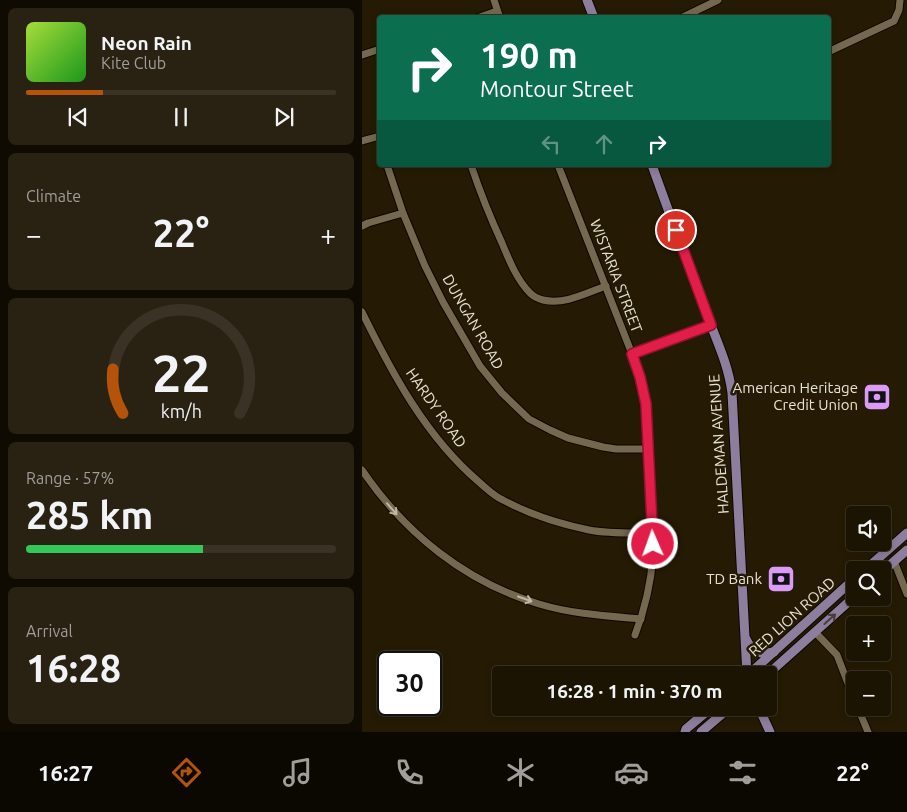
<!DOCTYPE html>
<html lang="en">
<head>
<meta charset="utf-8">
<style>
  body { margin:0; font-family:Ubuntu,sans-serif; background:#292112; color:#f1f3f6; height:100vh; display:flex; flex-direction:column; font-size:19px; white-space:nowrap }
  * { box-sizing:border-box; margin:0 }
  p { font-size:16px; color:#a09e9a }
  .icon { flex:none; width:28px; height:28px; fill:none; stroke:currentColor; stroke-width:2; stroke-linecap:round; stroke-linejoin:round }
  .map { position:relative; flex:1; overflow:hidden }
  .drawer { display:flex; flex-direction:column; gap:8px; padding:8px; background:#0f0b02; width:362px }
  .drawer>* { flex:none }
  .guide { position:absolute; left:15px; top:15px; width:454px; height:152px; border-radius:5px; box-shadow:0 2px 8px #0003,0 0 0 1px #3a3325; background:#0b6e4f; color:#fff; overflow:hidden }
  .buttons { position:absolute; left:484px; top:506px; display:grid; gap:10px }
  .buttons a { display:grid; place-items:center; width:45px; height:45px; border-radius:5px; background:#1c1403; box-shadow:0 2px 8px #0003,0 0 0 1px #3a3325; font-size:25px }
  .speed { position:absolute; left:15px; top:651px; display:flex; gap:10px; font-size:25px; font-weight:700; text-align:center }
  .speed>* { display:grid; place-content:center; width:65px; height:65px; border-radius:50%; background:#1c1403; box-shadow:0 2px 8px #0003,0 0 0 1px #3a3325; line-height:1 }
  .speed .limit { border:2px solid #111; border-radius:8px; background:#fff; color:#111 }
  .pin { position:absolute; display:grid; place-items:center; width:42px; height:42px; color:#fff; margin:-21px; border:2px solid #fff; border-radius:50%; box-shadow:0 1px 5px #0007 }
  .me { position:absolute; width:55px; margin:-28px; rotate:358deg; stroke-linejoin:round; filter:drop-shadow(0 0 4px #0008) }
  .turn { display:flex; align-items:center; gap:18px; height:105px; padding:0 20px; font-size:22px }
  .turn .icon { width:65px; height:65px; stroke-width:2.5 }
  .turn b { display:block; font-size:35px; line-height:42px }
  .lanes { display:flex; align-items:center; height:48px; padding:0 20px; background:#0003; justify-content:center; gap:25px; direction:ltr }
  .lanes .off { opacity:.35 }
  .big { font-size:38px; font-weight:600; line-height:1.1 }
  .drawer .tile { flex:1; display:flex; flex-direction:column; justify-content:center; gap:8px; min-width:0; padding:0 18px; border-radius:8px; background:#292112 }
  .drawer .dial { align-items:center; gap:0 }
  .dial svg { height:130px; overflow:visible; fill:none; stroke:#3a3325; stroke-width:7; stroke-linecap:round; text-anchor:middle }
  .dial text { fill:#f1f3f6; stroke:none }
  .song { display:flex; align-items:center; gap:15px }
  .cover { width:60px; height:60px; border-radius:8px; background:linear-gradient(135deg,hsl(80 70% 55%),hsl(120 70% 35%)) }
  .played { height:5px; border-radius:2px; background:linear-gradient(90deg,#b45309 25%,#3a3325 25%) }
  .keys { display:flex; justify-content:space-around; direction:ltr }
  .heat { display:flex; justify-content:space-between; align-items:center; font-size:28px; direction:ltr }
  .charge { height:8px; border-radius:4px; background:linear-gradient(90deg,#34c759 57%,#3a3325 0) }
  .trip { position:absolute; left:130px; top:666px; width:285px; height:50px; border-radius:5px; background:#1c1403; box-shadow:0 2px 8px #0003,0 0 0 1px #3a3325; font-weight:600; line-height:50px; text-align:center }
  .tabs { display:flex; height:80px; justify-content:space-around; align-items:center; background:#0b0801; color:#a09e9a }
  .tabs .icon { width:35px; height:35px }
  .tabs .selected { color:#b45309 }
  .tabs b { font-size:22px; color:#f1f3f6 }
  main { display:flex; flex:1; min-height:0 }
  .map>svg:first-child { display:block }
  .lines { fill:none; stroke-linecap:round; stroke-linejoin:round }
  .minor-casing { stroke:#0e0600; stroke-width:9 }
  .major-casing { stroke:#0e0600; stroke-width:11 }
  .minor { stroke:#74694e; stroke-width:7 }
  .major { stroke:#8e7e9e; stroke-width:9 }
  .oneway { stroke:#bfb8a5 }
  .oneway2 { stroke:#4a3e3a }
  .route-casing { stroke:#92132f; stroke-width:12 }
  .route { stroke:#e11d48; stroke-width:9 }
  .labels { text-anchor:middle; stroke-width:5; stroke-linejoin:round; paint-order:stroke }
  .street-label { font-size:15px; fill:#e8e2d4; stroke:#251b04 }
  .poi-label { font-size:15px; fill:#e8e2d4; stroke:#251b04; text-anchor:end }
</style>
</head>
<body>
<main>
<section class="drawer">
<div class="tile">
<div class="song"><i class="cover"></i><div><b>Neon Rain</b><p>Kite Club</p></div></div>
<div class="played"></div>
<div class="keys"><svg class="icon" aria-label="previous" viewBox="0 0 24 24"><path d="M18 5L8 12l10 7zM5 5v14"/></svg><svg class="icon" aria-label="pause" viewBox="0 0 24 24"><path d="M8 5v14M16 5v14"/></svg><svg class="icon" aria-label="next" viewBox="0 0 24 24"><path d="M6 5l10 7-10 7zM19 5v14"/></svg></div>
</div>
<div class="tile"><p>Climate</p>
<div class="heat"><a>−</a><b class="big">22°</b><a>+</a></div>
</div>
<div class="tile dial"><svg viewBox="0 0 100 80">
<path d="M14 69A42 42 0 1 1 86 69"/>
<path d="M14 69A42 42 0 0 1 8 42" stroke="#b45309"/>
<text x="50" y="56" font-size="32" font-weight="700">22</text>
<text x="50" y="72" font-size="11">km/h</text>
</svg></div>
<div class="tile"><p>Range · 57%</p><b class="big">285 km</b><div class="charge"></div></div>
<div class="tile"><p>Arrival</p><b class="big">16:28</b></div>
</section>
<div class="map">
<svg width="545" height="732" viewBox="0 0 545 732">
  <rect width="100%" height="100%" fill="#251b04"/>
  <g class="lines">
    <!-- minor casing -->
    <g class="minor-casing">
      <g id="minor">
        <polyline points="132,0 138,18"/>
        <polyline points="115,18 135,11"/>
        <polyline points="319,18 356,0"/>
        <polyline points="466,52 532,21 537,10 538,0"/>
        <polyline points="0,55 18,49"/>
        <polyline points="0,141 18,136"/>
        <polyline points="25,165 41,213 63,266 81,302 118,366 140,393 167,419 188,430 206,438 241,447 254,449 287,449"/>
        <path d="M109 165C118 192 128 217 140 243 147 260 155 280 168 293 171 296 177 299 181 300 203 305 224 293 244 286"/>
        <path d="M196 165 270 354C277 374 283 393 285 415L291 555C289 583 283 609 273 635"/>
        <polyline points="0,226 6,223 41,213"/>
        <path d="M0 312C30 373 64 437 117 482 124 488 132 496 141 500 167 514 198 524 227 530 248 534 270 533 291 533"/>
        <polyline points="270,354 349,325"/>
        <path d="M0 470C43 533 103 582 177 604 210 614 245 616 279 619"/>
        <polyline points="532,561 545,594"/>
        <polyline points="453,632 475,655 492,699"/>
        <polyline points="496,708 506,732"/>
      </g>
    </g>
    <!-- major casing -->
    <g class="major-casing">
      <g id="major">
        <polyline points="225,0 232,18"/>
        <path d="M290 165C307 213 325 261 343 309 353 338 366 362 370 393L385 675"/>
        <polyline points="503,570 545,533"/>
        <polyline points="520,572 545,550"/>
        <path d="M384 639C391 653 397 655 412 652"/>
        <polyline points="386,675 492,579"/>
        <polyline points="405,675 492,597"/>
        <polyline points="397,708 408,732"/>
        <polyline points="323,732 324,729 349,708"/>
        <polyline points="339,732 367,708"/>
      </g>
    </g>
    <!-- minor -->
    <use href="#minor" class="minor"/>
    <!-- major -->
    <use href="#major" class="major"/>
  </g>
  <!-- one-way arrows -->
  <defs><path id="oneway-shaft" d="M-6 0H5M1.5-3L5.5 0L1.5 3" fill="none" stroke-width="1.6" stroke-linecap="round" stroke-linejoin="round" transform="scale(1.25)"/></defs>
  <g class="oneway">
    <use href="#oneway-shaft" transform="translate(30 509) rotate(49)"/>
    <use href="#oneway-shaft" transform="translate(163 599) rotate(19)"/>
  </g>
  <use class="oneway2" href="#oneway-shaft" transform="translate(468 619) rotate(-42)"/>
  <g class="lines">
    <!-- route casing -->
    <g class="route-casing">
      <polyline id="route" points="291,544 284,404 278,377 270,354 349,325 314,230"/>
    </g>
    <!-- route -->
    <use href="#route" class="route"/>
  </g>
  <!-- icons -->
  <defs>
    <g id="bank-square" transform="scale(1.4375)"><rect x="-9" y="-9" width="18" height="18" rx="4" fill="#da9af6" stroke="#251b04"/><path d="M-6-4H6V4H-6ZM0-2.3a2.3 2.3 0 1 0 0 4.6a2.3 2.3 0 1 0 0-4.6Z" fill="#111"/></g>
  </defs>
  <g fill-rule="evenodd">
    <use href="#bank-square" x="515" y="397"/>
    <use href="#bank-square" x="419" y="579"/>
  </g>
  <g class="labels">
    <!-- street labels -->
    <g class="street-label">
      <text transform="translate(254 276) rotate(69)" y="5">WISTARIA STREET</text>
      <text transform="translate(111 322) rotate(60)" y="5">DUNGAN ROAD</text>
      <text transform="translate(74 408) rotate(55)" y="5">HARDY ROAD</text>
      <text transform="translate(357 444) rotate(-94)" y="5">HALDEMAN AVENUE</text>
      <text transform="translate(430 617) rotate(-42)" y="5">RED LION ROAD</text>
    </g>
    <!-- poi labels -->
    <g class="poi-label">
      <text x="496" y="393">American Heritage<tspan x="496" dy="17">Credit Union</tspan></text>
      <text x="400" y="584">TD Bank</text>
    </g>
  </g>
</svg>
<div class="buttons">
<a><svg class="icon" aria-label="sound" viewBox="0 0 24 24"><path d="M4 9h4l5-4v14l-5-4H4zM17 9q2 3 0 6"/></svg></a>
<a><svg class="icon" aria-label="search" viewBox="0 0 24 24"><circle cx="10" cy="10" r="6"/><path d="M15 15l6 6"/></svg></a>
<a>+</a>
<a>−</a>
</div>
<div class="speed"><div class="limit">30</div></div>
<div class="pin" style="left:314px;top:230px;background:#d93025"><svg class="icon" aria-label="arrive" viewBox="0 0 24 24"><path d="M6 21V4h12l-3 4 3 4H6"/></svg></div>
<svg class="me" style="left:291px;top:544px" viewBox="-20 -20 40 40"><circle r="17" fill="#e11d48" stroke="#fff" stroke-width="3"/><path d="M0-11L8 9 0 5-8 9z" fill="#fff"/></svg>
<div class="trip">16:28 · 1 min · 370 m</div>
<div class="guide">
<div class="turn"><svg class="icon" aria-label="right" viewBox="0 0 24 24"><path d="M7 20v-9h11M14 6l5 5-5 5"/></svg><div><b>190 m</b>Montour Street</div></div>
<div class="lanes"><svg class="icon off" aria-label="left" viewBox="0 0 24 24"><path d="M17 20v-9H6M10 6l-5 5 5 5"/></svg><svg class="icon off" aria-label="ahead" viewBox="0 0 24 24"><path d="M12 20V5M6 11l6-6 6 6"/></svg><svg class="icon" aria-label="right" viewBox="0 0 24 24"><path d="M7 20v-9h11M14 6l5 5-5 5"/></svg></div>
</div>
</div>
</main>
<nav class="tabs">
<b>16:27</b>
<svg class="icon selected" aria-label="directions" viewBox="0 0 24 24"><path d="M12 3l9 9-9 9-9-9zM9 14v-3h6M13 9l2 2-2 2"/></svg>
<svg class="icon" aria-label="music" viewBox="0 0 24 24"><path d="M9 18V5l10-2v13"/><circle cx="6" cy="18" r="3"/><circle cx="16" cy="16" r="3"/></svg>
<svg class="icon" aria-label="phone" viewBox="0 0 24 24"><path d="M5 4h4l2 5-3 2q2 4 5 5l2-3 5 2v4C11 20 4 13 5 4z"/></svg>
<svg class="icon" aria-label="climate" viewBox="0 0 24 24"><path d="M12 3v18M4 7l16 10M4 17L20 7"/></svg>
<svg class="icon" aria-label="car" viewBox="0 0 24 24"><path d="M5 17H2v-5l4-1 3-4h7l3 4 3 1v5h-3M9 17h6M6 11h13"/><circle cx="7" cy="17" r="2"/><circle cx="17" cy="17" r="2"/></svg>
<svg class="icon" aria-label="filters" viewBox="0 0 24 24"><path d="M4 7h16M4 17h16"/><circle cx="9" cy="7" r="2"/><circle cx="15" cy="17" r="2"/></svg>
<b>22°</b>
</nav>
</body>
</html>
